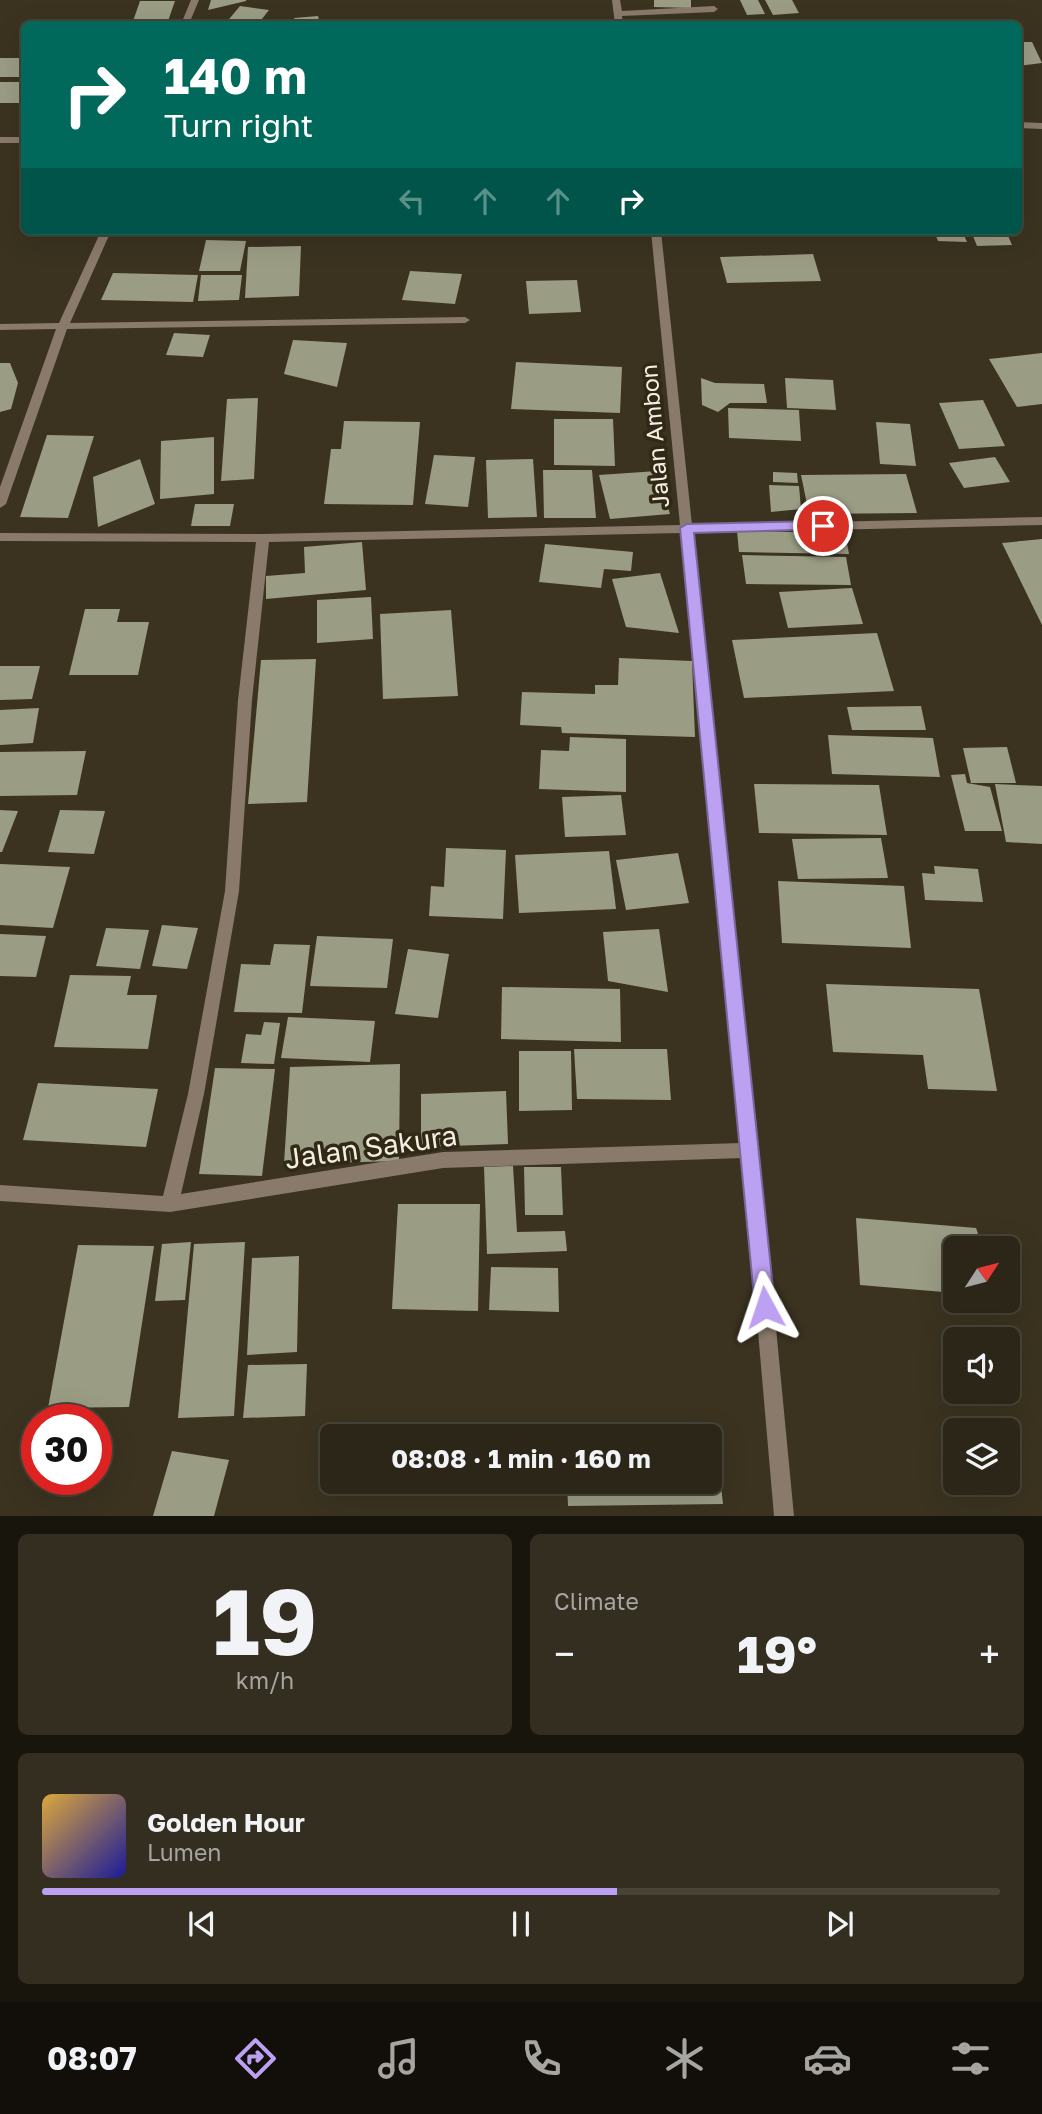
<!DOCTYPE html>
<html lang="en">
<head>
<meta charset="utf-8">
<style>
  body { margin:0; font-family:"Golos Text",sans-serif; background:#342e21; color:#f1f3f6; height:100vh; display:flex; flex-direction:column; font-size:26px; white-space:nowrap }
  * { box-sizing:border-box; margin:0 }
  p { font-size:23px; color:#a6a5a2 }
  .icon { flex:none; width:38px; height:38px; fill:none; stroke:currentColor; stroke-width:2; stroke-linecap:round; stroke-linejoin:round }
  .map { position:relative; height:1516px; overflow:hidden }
  .side { display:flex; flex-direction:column; gap:18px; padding:18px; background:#18150d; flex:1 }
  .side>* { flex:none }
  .top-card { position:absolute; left:21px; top:21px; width:1001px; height:214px; border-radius:10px; box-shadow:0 7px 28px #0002,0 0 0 2px #484337; background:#00695c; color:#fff; overflow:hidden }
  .needle { width:46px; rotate:54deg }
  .fabs { position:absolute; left:943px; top:1236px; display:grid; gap:14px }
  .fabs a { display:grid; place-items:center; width:77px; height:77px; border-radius:10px; background:#2c2618; box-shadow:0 7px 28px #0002,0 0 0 2px #484337; font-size:35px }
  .speed { position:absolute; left:21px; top:1404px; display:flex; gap:14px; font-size:35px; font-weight:700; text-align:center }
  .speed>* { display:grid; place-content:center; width:91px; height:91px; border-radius:50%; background:#2c2618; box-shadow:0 7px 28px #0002,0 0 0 2px #484337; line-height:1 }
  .speed .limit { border:10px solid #d22; background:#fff; color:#111 }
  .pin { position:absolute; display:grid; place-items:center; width:60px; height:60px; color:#fff; margin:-30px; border:4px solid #fff; border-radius:50%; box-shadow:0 2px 7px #0007 }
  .me { position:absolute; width:77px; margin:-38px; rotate:355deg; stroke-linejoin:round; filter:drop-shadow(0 0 5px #0008) }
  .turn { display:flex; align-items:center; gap:24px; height:147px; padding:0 28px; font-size:32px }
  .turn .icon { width:91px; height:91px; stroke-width:2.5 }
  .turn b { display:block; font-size:49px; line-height:60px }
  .lanes { display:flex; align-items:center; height:66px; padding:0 28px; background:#0003; justify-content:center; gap:35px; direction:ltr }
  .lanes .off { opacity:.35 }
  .big { font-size:52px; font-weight:700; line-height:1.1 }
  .side .tile { flex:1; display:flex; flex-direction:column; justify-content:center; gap:10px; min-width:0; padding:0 24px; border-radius:10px; background:#342e21 }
  .side .dial { align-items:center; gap:0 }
  .dial b { font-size:91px; line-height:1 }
  .song { display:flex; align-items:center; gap:21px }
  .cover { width:84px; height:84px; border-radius:10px; background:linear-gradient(135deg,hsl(40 70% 55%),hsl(240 70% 35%)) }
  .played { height:7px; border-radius:4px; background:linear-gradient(90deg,#bca0f2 60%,#484337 60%) }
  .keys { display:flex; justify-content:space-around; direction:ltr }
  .heat { display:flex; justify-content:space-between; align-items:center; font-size:38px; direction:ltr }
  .side .tiles { flex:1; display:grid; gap:18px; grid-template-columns:1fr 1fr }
  .tile:last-child { grid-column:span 2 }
  .trip { position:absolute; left:320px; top:1424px; width:402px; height:70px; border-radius:10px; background:#2c2618; box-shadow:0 7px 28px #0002,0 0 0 2px #484337; font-weight:700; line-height:70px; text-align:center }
  .menu { display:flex; height:112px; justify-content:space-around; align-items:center; background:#120f0a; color:#a6a5a2 }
  .menu .icon { width:49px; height:49px }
  .menu .active { color:#bca0f2 }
  .menu b { font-size:32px; color:#f1f3f6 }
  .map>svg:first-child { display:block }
  .building { fill:#9a9c84 }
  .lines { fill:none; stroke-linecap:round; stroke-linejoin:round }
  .street { fill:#897a6c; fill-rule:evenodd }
  .route { fill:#bca0f2; stroke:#7a689d; stroke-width:2 }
  .labels { text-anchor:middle; stroke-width:7; stroke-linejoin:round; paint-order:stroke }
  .street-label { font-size:23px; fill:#f4efe3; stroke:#312916 }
  .near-street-label { font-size:28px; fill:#f4efe3; stroke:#312916 }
</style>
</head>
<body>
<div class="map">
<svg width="1042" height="1516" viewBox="0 0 1042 1516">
  <rect width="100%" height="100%" fill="#3b3320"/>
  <!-- building -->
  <g class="building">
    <polygon points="211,0 246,0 246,1 208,10"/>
    <polygon points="654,0 691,0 691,8 654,7"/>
    <polygon points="740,0 758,0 765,14 747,15"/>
    <polygon points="765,0 792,0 799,13 773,15"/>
    <polygon points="140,1 175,1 167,24 132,24"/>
    <polygon points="240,6 269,10 258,24 225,24"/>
    <polygon points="318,16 320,24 296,24 294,18"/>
    <polygon points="1018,42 1032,42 1042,63 1018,66"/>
    <rect x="0" y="58" width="24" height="19"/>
    <rect x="0" y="82" width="24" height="21"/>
    <polygon points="264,231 304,231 305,234 264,234"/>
    <polygon points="934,231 962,231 967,242 938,241"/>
    <polygon points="971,231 1006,231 1012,245 977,246"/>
    <polygon points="206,240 246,241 240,271 199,271"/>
    <polygon points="301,246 299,296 245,298 248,247"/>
    <polygon points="813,254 821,281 727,283 720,257"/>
    <polygon points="410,271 462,274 455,304 402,300"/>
    <polygon points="113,273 198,275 193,302 101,300"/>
    <polygon points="201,275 242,275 239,300 198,301"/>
    <polygon points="577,280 581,312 529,314 526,281"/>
    <polygon points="174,333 210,335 203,357 166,355"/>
    <polygon points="293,340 347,343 337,387 284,374"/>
    <polygon points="1042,353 1042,404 1017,407 989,359"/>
    <polygon points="516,362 622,367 620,413 511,409"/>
    <polygon points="0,363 10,363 18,383 11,409 0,412"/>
    <polygon points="701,378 715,383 764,384 767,403 730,403 718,412 702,405"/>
    <polygon points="785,378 833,380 836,410 787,408"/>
    <polygon points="258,398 254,479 221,481 227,399"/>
    <polygon points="983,400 1005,446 959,449 939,403"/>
    <polygon points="728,408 799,410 801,441 729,438"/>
    <polygon points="554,419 613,419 615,466 554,465"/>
    <polygon points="344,421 420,422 413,505 324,504 331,449 341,449"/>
    <polygon points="876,422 910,424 916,466 880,464"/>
    <polygon points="47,435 94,436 68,518 20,517"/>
    <polygon points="214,437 214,494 160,499 161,441"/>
    <polygon points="434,455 475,457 468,507 425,504"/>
    <polygon points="995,457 1010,482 964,488 949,463"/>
    <polygon points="140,459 155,504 98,527 93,477"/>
    <polygon points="533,459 537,517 488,518 486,460"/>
    <polygon points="543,470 592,470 596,518 544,518"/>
    <polygon points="657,471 670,514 610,519 599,475"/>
    <polygon points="773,472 797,473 798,483 773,482"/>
    <polygon points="906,474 917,513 809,514 801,475"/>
    <polygon points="769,485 799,486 801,509 771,512"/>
    <polygon points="195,504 234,504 230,526 191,526"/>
    <polygon points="737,531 845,533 849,554 739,552"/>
    <polygon points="1042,539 1042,625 1002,543"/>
    <polygon points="362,542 366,590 266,599 266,576 305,573 304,547"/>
    <polygon points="545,544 633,552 631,571 604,569 601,588 539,582"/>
    <polygon points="742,555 846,557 851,585 746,584"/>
    <polygon points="660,573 679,633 626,627 612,579"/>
    <polygon points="852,588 863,624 788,628 779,592"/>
    <polygon points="371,597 373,639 317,643 317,600"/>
    <polygon points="85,609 120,609 117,622 149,622 138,675 69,675"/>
    <polygon points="451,610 458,696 383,699 380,614"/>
    <polygon points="877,633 894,691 744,698 732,640"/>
    <polygon points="619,658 692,661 695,737 562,733 561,727 520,725 522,692 595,694 595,685 618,685"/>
    <polygon points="316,659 307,802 248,804 261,660"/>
    <polygon points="0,666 40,666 32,699 0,700"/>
    <polygon points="921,706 926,730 852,730 847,707"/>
    <polygon points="39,708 33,743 0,745 0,710"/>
    <polygon points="828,735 933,738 940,777 832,774"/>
    <polygon points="570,737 626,739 626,792 539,789 541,750 569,751"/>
    <polygon points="1007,747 1016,783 971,783 963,748"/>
    <polygon points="86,751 77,795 0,796 0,752"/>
    <polygon points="965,774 967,783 990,787 1002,831 965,831 951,775"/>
    <polygon points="754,784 879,785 887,835 759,833"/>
    <polygon points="995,784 1042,786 1042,844 1006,842"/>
    <polygon points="621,795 626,835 565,837 562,797"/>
    <polygon points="0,810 18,811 2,852 0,852"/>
    <polygon points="60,810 105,811 94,854 48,852"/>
    <polygon points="881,838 888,878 798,879 792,839"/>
    <polygon points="446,848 506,850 503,919 429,916 431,886 444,887"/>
    <polygon points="609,851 616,909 519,913 515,855"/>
    <polygon points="678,853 689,903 626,910 616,860"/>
    <polygon points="0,864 70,867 53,928 0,925"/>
    <polygon points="934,866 978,869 983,902 925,900 922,873 935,874"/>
    <polygon points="778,881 904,886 911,948 782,943"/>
    <polygon points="162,925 198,928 187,969 152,966"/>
    <polygon points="106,928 149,930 140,969 96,966"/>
    <polygon points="659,929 668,992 608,981 603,932"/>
    <polygon points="0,934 46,936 36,977 0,976"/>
    <polygon points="317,936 393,939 387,988 310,986"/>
    <polygon points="274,944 310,945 302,1013 234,1012 241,964 270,965"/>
    <polygon points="408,949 449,954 438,1018 395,1014"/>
    <polygon points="70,975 131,976 127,995 157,995 148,1049 54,1047"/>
    <polygon points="826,984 979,989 997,1091 928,1089 923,1055 833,1052"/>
    <polygon points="502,987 620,989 621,1042 501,1039"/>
    <polygon points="288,1017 375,1021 370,1062 281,1058"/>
    <polygon points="264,1022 280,1023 274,1064 241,1063 246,1034 261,1035"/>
    <polygon points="574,1049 667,1049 671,1100 577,1099"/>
    <polygon points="519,1051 571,1051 572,1110 519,1111"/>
    <polygon points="400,1064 399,1161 284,1164 290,1067"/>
    <polygon points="215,1068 275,1069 262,1176 199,1174"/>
    <polygon points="38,1083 158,1089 146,1147 23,1140"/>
    <polygon points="506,1091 508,1144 421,1147 421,1094"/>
    <polygon points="513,1166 517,1232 565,1231 567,1251 487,1254 484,1167"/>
    <polygon points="524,1167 561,1167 563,1215 525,1215"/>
    <polygon points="398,1204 480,1204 478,1311 392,1309"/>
    <polygon points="856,1218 976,1228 983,1248 956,1248 956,1293 860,1285"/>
    <polygon points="191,1242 185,1300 155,1301 162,1244"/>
    <polygon points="245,1242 234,1416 178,1418 194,1244"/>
    <polygon points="78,1245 154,1246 129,1407 48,1408"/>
    <polygon points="299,1256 297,1352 247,1355 252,1258"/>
    <polygon points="491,1267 558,1268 559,1312 489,1310"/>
    <polygon points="307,1364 305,1416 243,1418 248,1365"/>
    <polygon points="678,1425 679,1437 566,1437 565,1426"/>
    <polygon points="172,1451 229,1460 214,1516 153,1516"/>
    <polygon points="710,1459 718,1459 723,1504 568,1506 567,1482 710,1482"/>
  </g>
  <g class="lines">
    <!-- street -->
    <g class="street">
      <polygon points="191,0 199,0 189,24 181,24"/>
      <polygon points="612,0 620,0 622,11 714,6 718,9 714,12 622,16 623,24 615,24"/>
      <polygon points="1018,122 1042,123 1042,129 1018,128"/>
      <rect x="0" y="137" width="24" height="6"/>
      <polygon points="101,231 111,231 70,323 465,317 470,320 465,323 67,329 6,504 0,508 0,487 56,329 0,330 0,324 59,323"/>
      <path d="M651 231H661L692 525 1042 517V525L693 533 759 1150 794 1516H774L743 1158 443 1168 170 1212 0 1201V1185L163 1196 188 1094 225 891 238 700 256 542 0 541V533L263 534 680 525ZM681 533 742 1143 443 1152 181 1194 204 1094 239 891 252 700 269 542Z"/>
    </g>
  </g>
  <!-- route -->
  <polygon class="route" points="823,521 828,522 828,529 694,533 775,1307 772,1314 765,1317 758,1314 755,1307 680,528 687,524"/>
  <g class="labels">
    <!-- street labels -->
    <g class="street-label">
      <text transform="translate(655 436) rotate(-95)" y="8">Jalan Ambon</text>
    </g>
    <!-- near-street labels -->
    <g class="near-street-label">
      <text transform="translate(371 1147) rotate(-8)" y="10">Jalan Sakura</text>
    </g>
  </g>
</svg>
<div class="fabs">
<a><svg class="needle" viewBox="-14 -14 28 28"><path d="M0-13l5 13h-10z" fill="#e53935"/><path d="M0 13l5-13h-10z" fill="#a6a5a2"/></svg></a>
<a><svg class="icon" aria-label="sound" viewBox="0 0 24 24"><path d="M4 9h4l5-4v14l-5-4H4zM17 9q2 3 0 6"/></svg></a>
<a><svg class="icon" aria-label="layers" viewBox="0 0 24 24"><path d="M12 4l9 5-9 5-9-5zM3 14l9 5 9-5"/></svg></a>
</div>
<div class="speed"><div class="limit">30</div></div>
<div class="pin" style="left:823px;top:526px;background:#d93025"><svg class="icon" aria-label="arrive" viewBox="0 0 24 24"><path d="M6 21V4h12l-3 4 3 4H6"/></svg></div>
<svg class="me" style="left:765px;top:1307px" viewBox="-20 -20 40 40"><path d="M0-17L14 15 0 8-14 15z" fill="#bca0f2" stroke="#fff" stroke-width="4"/></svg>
<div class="trip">08:08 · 1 min · 160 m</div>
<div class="top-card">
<div class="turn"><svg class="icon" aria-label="right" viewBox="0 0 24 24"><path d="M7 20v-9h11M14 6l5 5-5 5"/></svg><div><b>140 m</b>Turn right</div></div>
<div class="lanes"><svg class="icon off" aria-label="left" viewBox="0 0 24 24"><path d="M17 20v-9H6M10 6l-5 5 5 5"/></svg><svg class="icon off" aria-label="ahead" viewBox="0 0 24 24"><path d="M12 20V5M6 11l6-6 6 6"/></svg><svg class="icon off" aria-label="ahead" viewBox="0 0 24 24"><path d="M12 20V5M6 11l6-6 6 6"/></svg><svg class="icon" aria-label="right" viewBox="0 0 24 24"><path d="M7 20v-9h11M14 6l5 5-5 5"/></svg></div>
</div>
</div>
<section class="side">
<div class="tiles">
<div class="tile dial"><b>19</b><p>km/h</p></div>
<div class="tile"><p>Climate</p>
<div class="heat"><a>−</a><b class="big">19°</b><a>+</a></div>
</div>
<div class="tile">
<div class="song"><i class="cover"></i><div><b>Golden Hour</b><p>Lumen</p></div></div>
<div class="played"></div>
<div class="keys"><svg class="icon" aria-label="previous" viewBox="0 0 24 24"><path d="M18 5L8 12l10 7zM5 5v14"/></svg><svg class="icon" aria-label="pause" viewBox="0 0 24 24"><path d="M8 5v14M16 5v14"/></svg><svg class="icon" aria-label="next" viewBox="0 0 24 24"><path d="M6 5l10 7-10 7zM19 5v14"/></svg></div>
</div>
</div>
</section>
<nav class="menu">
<b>08:07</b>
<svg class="icon active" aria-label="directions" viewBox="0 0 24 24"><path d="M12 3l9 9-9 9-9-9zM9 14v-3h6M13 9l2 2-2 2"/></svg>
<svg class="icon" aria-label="music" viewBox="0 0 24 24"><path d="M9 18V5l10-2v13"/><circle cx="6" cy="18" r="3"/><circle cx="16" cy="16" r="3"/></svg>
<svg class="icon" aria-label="phone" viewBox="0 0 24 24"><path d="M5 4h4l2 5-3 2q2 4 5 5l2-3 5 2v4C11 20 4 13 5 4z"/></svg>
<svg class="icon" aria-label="climate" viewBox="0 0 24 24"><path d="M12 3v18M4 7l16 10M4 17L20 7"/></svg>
<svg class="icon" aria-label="car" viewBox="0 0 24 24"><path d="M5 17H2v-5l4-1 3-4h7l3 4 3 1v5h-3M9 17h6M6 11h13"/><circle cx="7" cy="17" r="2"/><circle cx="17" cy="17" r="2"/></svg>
<svg class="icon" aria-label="filters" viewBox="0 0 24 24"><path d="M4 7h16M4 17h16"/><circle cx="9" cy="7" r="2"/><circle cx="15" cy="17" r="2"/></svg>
</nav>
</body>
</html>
